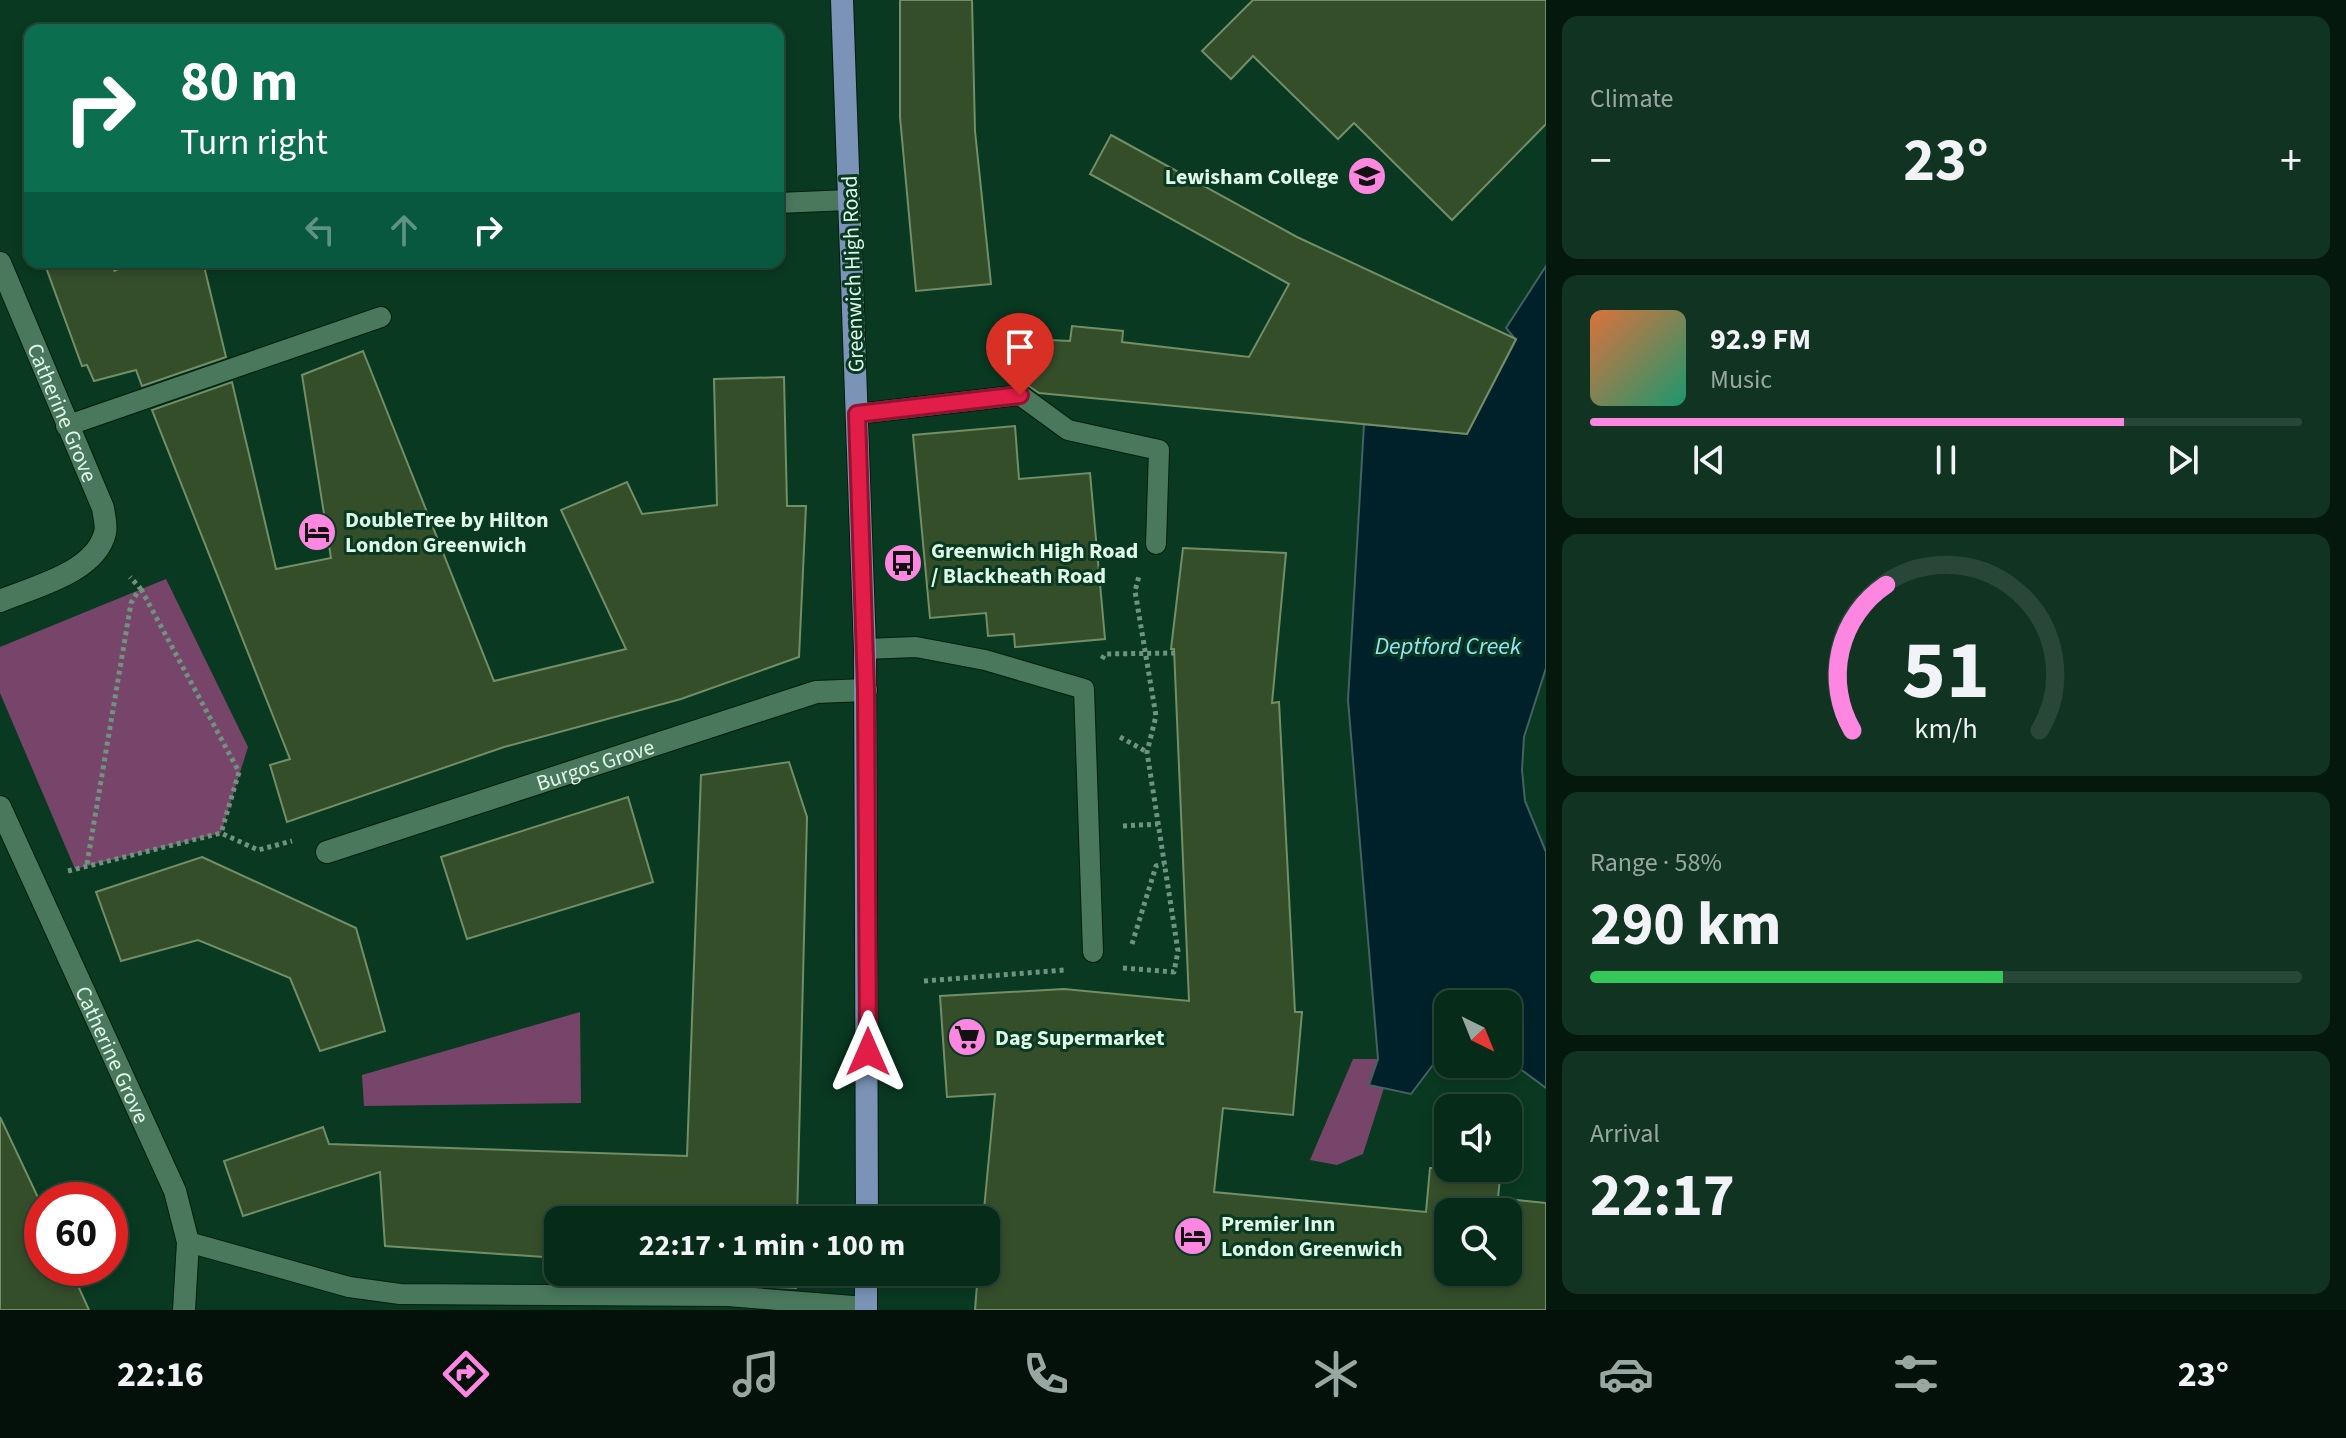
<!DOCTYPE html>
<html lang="en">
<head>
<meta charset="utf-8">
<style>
  body { margin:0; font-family:"Source Sans 3",sans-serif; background:#103322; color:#f1f3f6; height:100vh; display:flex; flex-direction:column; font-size:30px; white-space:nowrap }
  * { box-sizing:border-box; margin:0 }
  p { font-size:26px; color:#98a7a2 }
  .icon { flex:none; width:44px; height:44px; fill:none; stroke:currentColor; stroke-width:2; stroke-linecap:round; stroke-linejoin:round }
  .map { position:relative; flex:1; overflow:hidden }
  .sheet { display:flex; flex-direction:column; gap:16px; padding:16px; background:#04180e; width:800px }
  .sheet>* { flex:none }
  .banner { position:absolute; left:24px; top:24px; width:760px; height:244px; border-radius:16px; box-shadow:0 4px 12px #0003,0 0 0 2px #284738; background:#0b6e4f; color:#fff; overflow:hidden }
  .needle { width:52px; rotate:137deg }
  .tools { position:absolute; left:1434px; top:990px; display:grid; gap:16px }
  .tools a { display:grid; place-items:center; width:88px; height:88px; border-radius:16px; background:#072b19; box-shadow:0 4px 12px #0003,0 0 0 2px #284738; font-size:40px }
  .speed { position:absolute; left:24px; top:1182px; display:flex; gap:16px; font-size:40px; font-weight:700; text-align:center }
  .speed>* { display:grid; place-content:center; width:104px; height:104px; border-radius:50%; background:#072b19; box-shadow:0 4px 12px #0003,0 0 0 2px #284738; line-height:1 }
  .speed .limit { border:12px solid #d22; background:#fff; color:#111 }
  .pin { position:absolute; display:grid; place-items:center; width:68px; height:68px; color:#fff; margin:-82px -34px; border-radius:50% 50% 50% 0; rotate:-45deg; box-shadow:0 0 8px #0007 }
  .pin .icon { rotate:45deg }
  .me { position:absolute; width:88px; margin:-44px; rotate:0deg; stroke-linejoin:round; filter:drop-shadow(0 0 6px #0008) }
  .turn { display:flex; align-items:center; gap:28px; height:168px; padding:0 24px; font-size:36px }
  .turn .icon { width:104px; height:104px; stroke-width:2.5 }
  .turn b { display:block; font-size:56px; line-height:68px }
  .lanes { display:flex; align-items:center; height:76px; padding:0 24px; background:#0003; justify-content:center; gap:40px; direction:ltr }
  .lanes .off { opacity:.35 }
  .big { font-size:60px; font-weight:700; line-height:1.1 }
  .sheet .tile { flex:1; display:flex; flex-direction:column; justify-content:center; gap:12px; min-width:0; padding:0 28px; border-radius:16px; background:#103322 }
  .sheet .dial { align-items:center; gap:0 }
  .dial svg { height:208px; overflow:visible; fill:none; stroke:#284738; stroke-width:7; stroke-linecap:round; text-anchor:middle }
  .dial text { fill:#f1f3f6; stroke:none }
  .song { display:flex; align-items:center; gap:24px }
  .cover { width:96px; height:96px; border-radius:12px; background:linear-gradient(135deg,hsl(20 70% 55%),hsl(160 70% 35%)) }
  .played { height:8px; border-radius:4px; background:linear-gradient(90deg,#fd86e1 75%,#284738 75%) }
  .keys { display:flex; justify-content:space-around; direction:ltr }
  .heat { display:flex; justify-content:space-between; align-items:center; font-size:44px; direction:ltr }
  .charge { height:12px; border-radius:6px; background:linear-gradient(90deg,#34c759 58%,#284738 0) }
  .trip { position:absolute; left:544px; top:1206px; width:456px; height:80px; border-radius:16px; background:#072b19; box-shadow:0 4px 12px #0003,0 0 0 2px #284738; font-weight:700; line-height:80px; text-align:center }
  .menu { display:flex; height:128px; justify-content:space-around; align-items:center; background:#03110a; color:#98a7a2 }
  .menu .icon { width:56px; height:56px }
  .menu .active { color:#fd86e1 }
  .menu b { font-size:36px; color:#f1f3f6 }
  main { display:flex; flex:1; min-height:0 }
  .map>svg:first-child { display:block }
  .green { fill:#77456a }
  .water { fill:#002129; stroke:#436262; stroke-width:2 }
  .building { fill:#354e2a; stroke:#728e66; stroke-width:2; fill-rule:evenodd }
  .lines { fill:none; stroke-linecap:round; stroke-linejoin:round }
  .service-casing { stroke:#001e0d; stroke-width:22 }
  .minor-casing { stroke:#001e0d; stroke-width:24 }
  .primary-casing { stroke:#001e0d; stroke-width:24 }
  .path { stroke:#6f937f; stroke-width:5; stroke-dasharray:4 4; stroke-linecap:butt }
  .service { stroke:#4a785c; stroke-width:20 }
  .minor { stroke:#4a785c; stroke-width:22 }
  .primary { stroke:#7a93b6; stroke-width:22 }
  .route-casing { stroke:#92132f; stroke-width:20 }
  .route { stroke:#e11d48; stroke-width:14 }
  .labels { text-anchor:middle; stroke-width:6; stroke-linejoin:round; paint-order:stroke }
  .poi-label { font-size:22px; font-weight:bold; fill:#e0f8e8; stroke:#093921; text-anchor:start }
  .street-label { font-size:22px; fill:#e0f8e8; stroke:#093921 }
  .water-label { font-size:24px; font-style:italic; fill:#98e3f8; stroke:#093921 }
</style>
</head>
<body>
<main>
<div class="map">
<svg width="1546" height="1310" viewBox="0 0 1546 1310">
  <rect width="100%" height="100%" fill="#093921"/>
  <!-- green -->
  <g class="green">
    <polygon points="166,579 248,747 221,833 75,869 0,693 0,647"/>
    <polygon points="580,1012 581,1103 364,1106 362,1075"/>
    <polygon points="1353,1059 1378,1059 1369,1085 1384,1088 1363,1154 1337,1165 1310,1160"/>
  </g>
  <!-- water -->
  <polygon class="water" points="1546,266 1546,668 1524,737 1522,770 1525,801 1546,852 1546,1088 1508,1060 1508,1004 1448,1004 1448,1045 1411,1094 1369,1085 1378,1059 1348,700 1364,424 1467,434 1516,340 1506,328"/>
  <!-- building -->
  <g class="building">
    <polygon points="900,0 972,0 975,131 991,284 916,291 900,117"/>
    <polygon points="1253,0 1546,0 1546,124 1452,220 1354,123 1338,139 1253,56 1231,79 1202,51"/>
    <polygon points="1111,135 1297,237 1516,339 1467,434 1039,393 1026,384 1029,339 1070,341 1072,326 1123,331 1122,342 1249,357 1289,284 1090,174"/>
    <polygon points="44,262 203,262 226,357 142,386 136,370 94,381 87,365 82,366"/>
    <polygon points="363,351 494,681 626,649 561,510 627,482 642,514 717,505 714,379 784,377 787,506 806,506 799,657 681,699 504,747 287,822 270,765 290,759 152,410 232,382 276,569 331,558 302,375"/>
    <polygon points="1015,426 1019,479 1090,473 1105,639 1015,647 1014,634 988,636 986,613 930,618 913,435"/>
    <path d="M1183 548 1286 553 1272 703 1279 702 1295 1012H1302L1293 1115 1223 1108 1214 1192 1426 1212 1430 1168H1501L1498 1198 1546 1203V1310H975L978 1272H986L983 1220 995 1094 947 1097 940 996 1064 989 1189 1001 1174 649H1171ZM1448 1212H1508V1272H1448Z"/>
    <polygon points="789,762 807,817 797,1220 558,1220 558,1258 385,1246 380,1172 243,1216 224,1161 323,1127 329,1144 687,1156 701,775"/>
    <polygon points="628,797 653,882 467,939 441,857"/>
    <polygon points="202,857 356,928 385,1031 320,1051 290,978 198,940 121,961 96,892"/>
    <polygon points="0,1117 42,1206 42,1268 70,1268 89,1310 0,1310"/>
    <polygon points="691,1272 796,1272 796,1288 688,1283"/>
  </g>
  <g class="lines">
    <!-- service casing -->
    <g class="service-casing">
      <g id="service">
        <polyline points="778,203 849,200"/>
        <polyline points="857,414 1020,395 1068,430 1159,450 1156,544"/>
        <polyline points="66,426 381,317"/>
        <polyline points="865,649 916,647 985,660 1084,689 1093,952"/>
        <polyline points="188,1242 349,1287 400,1294 728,1296 866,1307"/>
      </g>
    </g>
    <!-- minor casing -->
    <g class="minor-casing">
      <g id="minor">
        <path id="s1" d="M0 263 103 508C104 516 107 526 105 533 95 573 33 587 0 601"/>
        <path id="s2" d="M0 807 175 1191 188 1242 184 1310"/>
        <path id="s3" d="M327 852 816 692 866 690"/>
      </g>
    </g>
    <!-- primary casing -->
    <g class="primary-casing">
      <g id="primary">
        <polyline points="842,0 865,649 867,1220"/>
        <polyline points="866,1310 866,1272"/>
      </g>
    </g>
    <!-- path -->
    <g class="path">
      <polyline points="113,270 129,262"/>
      <polyline points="141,589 239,772 221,833"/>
      <polyline points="1102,659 1105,654 1174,653"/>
      <polyline points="1120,737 1147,752"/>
      <polyline points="1123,826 1158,824"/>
      <polyline points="87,864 131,603 140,588 130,577"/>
      <polyline points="68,871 221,833 258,850 292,841"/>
      <polyline points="1132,944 1156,866 1164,864"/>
      <polyline points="1123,968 1174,972 1178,951 1147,752 1156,716 1135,591 1139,576"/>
      <polyline points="924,981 1065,970"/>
    </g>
    <!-- service -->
    <use href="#service" class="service"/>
    <!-- minor -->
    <use href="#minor" class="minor"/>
    <!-- primary -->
    <use href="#primary" class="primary"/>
  </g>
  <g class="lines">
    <!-- route casing -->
    <g class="route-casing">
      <polyline id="route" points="868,1052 866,690 857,414 1020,395"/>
    </g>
    <!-- route -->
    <use href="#route" class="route"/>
  </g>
  <!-- icons -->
  <defs>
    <g id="university-disc" transform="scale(2)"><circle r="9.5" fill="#fd86e1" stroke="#093921"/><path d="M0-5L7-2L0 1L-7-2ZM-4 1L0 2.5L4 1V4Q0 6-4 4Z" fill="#111"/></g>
    <g id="hotel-disc" transform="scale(2)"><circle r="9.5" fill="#fd86e1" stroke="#093921"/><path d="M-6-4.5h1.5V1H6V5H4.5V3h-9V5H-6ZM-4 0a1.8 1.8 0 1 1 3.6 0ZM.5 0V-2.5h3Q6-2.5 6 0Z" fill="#111"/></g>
    <g id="bus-disc" transform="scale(2)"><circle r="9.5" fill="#fd86e1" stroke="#093921"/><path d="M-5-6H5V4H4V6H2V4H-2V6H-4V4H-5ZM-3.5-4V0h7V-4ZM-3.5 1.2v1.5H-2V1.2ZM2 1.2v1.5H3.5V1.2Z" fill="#111"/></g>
    <g id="supermarket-disc" transform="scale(2)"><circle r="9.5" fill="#fd86e1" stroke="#093921"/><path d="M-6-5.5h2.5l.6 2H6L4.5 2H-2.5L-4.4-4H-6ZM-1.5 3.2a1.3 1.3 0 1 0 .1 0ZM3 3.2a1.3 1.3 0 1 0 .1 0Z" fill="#111"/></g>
  </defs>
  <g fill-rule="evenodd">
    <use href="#university-disc" x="1367" y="176"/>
    <use href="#hotel-disc" x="317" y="532"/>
    <use href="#bus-disc" x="903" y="563"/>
    <use href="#supermarket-disc" x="967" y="1037"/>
    <use href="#hotel-disc" x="1193" y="1236"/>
  </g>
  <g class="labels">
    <!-- poi labels -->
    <g class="poi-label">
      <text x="1339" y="184" text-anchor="end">Lewisham College</text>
      <text x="345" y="527">DoubleTree by Hilton<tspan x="345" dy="25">London Greenwich</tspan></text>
      <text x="931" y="558">Greenwich High Road<tspan x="931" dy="25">/ Blackheath Road</tspan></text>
      <text x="995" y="1045">Dag Supermarket</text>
      <text x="1221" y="1231">Premier Inn<tspan x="1221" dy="25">London Greenwich</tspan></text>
    </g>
    <!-- street labels -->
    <g class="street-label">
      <text transform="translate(852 274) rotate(-92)" y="8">Greenwich High Road</text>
      <text dy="8" stroke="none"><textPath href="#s1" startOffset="162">Catherine Grove</textPath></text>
      <text dy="8" stroke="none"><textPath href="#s3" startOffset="282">Burgos Grove</textPath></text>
      <text dy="8" stroke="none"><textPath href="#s2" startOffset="272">Catherine Grove</textPath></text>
    </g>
    <!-- water labels -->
    <g class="water-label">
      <text x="1448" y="654">Deptford Creek</text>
    </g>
  </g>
</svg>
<div class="tools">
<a><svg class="needle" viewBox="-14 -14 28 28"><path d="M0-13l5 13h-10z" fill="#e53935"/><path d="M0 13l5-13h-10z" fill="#98a7a2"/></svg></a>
<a><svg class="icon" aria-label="sound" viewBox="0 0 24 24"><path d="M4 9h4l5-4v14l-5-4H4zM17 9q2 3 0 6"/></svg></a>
<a><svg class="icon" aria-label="search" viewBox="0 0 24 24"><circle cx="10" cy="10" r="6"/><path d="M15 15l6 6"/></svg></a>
</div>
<div class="speed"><div class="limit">60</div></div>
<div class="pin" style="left:1020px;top:395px;background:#d93025"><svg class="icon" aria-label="arrive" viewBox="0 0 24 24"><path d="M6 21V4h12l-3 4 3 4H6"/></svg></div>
<svg class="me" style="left:868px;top:1052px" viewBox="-20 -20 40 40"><path d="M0-17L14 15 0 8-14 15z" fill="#e11d48" stroke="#fff" stroke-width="4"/></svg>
<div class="trip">22:17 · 1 min · 100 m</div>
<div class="banner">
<div class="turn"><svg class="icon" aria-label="right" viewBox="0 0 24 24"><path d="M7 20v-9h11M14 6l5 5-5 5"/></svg><div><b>80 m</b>Turn right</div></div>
<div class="lanes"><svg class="icon off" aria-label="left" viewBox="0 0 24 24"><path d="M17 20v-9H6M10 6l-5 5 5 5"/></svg><svg class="icon off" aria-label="ahead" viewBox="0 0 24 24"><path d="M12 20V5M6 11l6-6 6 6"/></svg><svg class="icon" aria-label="right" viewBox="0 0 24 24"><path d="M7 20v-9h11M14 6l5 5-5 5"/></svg></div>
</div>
</div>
<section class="sheet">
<div class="tile"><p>Climate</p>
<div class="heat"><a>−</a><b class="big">23°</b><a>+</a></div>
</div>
<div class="tile">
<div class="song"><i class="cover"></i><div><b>92.9 FM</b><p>Music</p></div></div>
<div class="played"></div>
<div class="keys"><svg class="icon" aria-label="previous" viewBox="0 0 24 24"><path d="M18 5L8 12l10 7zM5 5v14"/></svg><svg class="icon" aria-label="pause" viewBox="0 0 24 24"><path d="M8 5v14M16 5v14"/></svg><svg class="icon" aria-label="next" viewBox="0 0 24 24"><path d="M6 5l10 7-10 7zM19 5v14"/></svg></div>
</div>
<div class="tile dial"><svg viewBox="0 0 100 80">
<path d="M14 69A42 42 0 1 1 86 69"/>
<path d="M14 69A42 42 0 0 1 27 13" stroke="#fd86e1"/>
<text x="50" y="56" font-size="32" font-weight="700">51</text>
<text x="50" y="72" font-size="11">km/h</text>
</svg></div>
<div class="tile"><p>Range · 58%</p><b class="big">290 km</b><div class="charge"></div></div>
<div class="tile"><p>Arrival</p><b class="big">22:17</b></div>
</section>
</main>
<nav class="menu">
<b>22:16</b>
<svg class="icon active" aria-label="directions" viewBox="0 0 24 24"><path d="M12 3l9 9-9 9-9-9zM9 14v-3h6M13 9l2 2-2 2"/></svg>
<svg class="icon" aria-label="music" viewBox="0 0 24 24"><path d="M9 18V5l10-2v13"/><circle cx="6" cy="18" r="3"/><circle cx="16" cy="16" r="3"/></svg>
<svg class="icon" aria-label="phone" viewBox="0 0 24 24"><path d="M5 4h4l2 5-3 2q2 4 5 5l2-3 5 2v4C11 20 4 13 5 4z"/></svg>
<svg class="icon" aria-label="climate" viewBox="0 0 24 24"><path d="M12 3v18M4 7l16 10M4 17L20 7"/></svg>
<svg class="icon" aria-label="car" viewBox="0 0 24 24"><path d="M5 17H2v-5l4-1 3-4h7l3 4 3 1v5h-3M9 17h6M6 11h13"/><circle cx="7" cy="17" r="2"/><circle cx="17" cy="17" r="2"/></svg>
<svg class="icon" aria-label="filters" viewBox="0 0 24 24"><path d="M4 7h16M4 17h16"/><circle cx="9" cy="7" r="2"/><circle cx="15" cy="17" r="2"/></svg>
<b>23°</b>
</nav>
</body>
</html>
